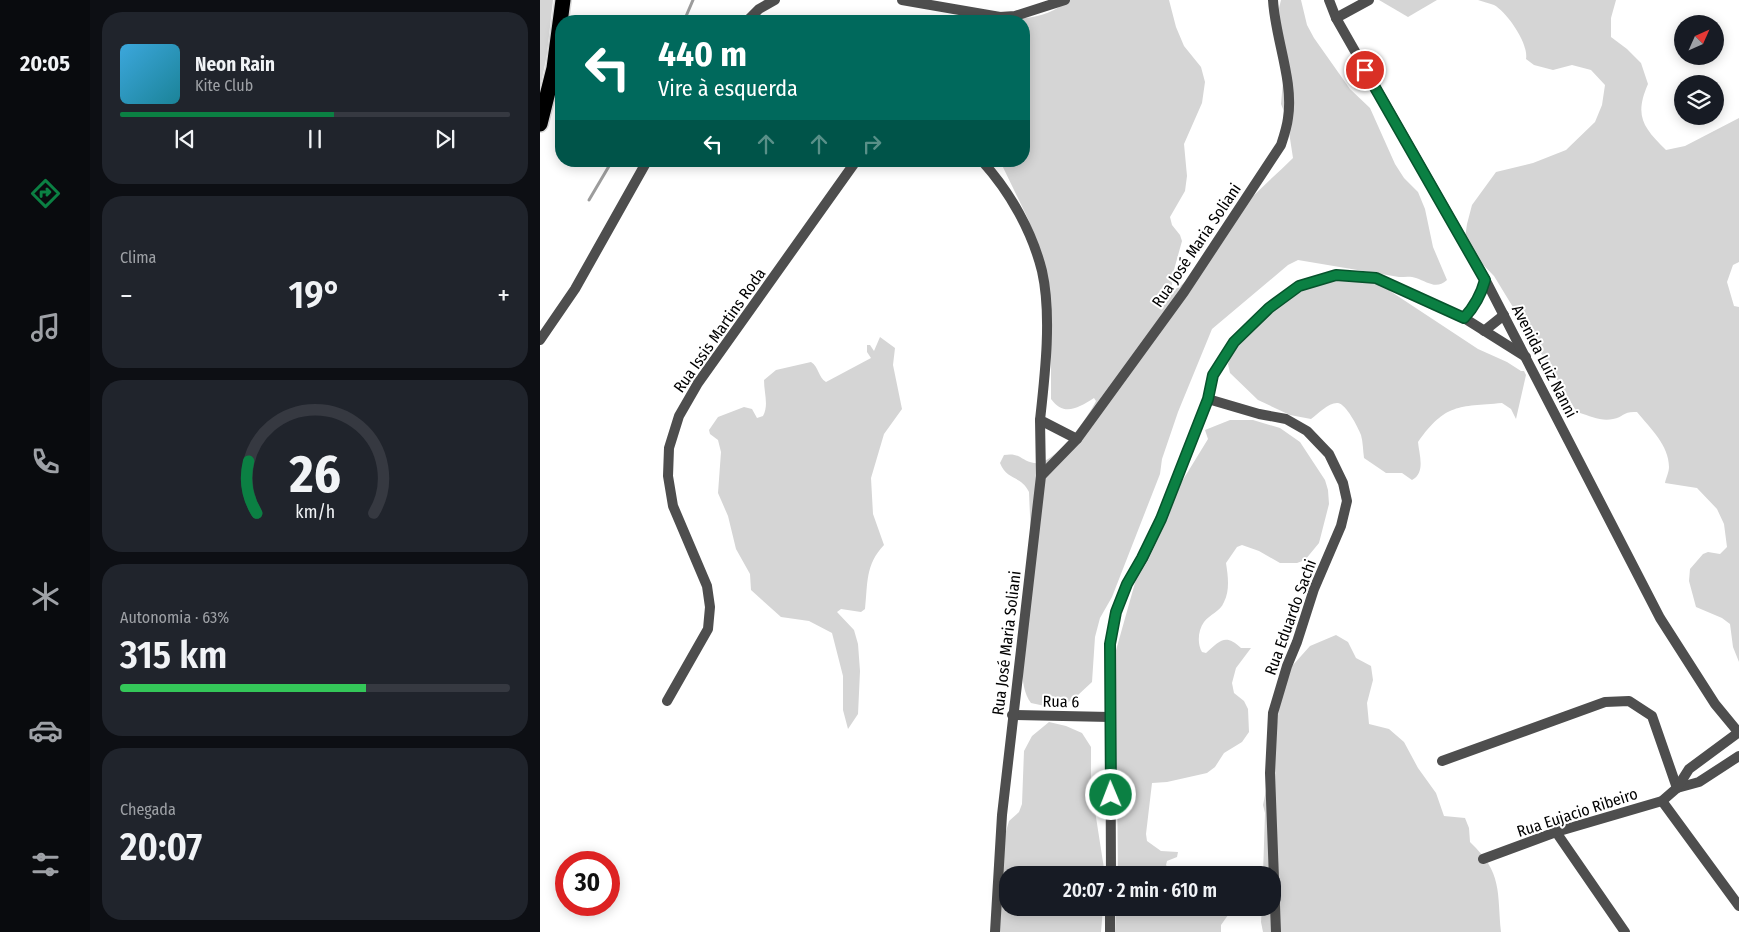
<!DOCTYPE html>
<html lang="pt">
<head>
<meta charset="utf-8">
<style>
  body { margin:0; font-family:"Fira Sans Condensed",sans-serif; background:#20242c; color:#f1f3f6; height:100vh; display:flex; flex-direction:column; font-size:19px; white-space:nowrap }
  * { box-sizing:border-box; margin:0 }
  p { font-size:16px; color:#9ea1a6 }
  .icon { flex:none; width:28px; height:28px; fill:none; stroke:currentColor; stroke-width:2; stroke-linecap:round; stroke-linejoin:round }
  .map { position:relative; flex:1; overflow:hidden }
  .sheet { display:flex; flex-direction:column; gap:12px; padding:12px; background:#0d0f14; width:450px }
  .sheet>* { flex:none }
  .top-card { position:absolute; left:15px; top:15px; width:475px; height:152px; border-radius:20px; box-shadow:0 2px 12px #0003; background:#00695c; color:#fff; overflow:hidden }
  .needle { width:32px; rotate:45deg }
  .controls { position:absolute; left:1134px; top:15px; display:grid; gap:10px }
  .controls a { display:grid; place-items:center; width:50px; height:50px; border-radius:50%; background:#171b24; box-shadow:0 2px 12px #0003; font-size:25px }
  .speed { position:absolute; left:15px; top:851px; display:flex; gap:10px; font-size:25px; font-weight:700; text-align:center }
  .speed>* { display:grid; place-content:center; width:65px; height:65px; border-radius:50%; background:#171b24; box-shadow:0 2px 12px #0003; line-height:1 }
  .speed .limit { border:8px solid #d22; background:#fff; color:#111 }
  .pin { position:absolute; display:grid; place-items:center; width:42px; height:42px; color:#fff; margin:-21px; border:2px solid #fff; border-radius:50%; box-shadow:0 1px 5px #0007 }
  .me { position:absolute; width:55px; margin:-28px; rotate:359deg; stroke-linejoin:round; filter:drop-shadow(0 0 4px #0008) }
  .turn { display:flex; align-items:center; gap:18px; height:105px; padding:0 20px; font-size:22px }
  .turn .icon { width:65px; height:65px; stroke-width:2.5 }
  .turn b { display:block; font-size:35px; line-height:42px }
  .lanes { display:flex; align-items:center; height:48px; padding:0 20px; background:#0003; justify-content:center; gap:25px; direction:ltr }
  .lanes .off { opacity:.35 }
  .big { font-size:38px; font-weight:600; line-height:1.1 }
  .sheet .card { flex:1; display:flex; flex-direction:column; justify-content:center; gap:8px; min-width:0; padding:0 18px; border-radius:20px; background:#20242c }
  .sheet .dial { align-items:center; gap:0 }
  .dial svg { height:130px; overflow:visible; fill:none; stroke:#363941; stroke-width:7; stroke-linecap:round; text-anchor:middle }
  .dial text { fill:#f1f3f6; stroke:none }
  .song { display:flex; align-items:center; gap:15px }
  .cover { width:60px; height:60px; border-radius:8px; background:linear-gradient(135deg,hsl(200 70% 55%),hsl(190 70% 35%)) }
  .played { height:5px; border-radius:2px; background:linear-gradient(90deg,#0b8043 55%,#363941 55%) }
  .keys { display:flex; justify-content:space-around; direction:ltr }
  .heat { display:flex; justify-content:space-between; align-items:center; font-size:28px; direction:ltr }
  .charge { height:8px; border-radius:4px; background:linear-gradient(90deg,#34c759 63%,#363941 0) }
  .trip { position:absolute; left:459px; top:866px; width:282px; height:50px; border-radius:20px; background:#171b24; box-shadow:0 2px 12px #0003; font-weight:600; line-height:50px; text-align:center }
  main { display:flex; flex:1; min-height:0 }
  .dock { display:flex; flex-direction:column; width:90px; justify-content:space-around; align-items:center; background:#090b0e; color:#9ea1a6 }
  .dock .icon { width:35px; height:35px }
  .dock .on { color:#0b8043 }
  .dock b { font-size:22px; color:#f1f3f6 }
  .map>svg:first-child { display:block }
  .green { fill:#d5d5d5 }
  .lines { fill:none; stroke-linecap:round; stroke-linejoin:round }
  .stream { stroke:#9c9c9c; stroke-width:3 }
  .motorway-casing { stroke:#dbdbdb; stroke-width:18 }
  .minor { stroke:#4e4e4e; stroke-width:10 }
  .tertiary { stroke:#4e4e4e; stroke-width:10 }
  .motorway { stroke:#000; stroke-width:15 }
  .route-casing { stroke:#07532c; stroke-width:12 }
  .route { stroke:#0b8043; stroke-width:9 }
  .labels { text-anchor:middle; stroke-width:4; stroke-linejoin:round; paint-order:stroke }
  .street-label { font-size:16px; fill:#000; stroke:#fff }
</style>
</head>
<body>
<main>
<nav class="dock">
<b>20:05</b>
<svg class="icon on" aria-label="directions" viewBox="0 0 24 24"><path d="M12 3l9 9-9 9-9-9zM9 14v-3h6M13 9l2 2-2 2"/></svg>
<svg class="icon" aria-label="music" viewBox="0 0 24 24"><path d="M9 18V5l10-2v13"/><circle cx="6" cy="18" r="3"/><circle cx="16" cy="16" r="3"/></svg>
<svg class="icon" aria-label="phone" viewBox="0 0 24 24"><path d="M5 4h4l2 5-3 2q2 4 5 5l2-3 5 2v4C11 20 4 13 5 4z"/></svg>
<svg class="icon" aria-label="climate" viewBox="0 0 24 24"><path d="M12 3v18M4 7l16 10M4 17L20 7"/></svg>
<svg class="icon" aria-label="car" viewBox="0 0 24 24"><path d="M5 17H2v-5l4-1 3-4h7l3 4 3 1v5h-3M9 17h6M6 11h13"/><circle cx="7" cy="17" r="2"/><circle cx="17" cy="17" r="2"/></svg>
<svg class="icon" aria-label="filters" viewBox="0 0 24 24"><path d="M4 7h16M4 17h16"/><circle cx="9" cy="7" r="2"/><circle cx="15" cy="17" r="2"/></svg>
</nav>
<section class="sheet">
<div class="card">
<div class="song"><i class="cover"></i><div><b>Neon Rain</b><p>Kite Club</p></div></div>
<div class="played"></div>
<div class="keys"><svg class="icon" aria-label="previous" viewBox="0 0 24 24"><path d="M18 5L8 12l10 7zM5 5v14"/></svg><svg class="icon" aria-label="pause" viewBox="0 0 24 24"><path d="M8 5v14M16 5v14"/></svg><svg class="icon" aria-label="next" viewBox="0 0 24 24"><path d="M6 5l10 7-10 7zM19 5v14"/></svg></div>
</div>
<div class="card"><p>Clima</p>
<div class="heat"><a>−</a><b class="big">19°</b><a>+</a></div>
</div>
<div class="card dial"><svg viewBox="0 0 100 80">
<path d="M14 69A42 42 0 1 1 86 69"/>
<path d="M14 69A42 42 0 0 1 9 37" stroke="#0b8043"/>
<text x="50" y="56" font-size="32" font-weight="700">26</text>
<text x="50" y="72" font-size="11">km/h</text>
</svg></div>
<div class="card"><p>Autonomia · 63%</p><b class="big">315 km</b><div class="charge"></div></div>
<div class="card"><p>Chegada</p><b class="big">20:07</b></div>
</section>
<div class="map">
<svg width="1199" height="932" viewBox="0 0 1199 932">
  <rect width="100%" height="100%" fill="#fff"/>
  <!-- green -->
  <g class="green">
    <polygon points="0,0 13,0 7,54 0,89"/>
    <path d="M528 0H629L636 27 644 46 661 67 665 82 662 103 644 144 647 176 645 191 630 217 632 225 640 235 642 241 632 277V287L634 290C655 279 682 233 698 213 714 193 735 176 753 158L747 119 741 104 744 70 739 8 741 0H761L767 25 774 38 810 89 830 108 855 164 864 178 878 192 885 209 893 247 907 280C896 290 888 282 876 278 871 276 865 277 859 277L758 260 748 265 672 329 638 412 622 459 620 474 572 597 560 618 555 637 552 682 538 695 519 709 491 703C471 677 490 606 491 574 492 547 490 519 489 492 481 475 467 481 460 463L464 455C480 452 481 461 494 463 515 466 548 417 556 401L554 398C538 408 524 417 511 399V315L502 267 489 221 460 161H484V21H457C466 18 474 19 484 18 500 17 517 11 528 0Z"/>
    <polygon points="839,0 897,0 868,17"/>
    <path d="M938 0H1076L1071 18V37L1087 49 1101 63 1108 84C1094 116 1103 127 1126 150L1145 146 1199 118V262L1193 265 1187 282 1194 306 1199 307V662L1193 647 1190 624 1182 618 1156 607 1149 581 1150 569 1163 554 1168 552 1180 554 1187 547 1184 524 1177 509 1157 488 1125 483C1126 478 1129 472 1129 467 1129 445 1110 428 1097 412 1083 411 1084 417 1073 419 1062 422 1050 416 1040 413L1038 414 954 276 924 245 927 224 932 205 956 172 993 163 1026 150 1055 122 1062 105 1065 85 1051 70 1032 65 1013 70 994 65 986 59C989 44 967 12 954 5 949 3 943 2 938 0Z"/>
    <path d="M807 279 826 280 844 287 938 349 967 362 981 371H984L986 375 976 419 971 409 962 403C918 407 906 403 878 442 879 454 886 473 872 480L862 473H846L824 458C823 451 823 442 821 435 818 427 806 404 798 403 789 402 778 414 771 419L750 415 718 400 690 373 688 364 692 352 714 323 767 285Z"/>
    <path d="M340 337 355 348 353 365 362 409 344 434 331 478 333 514 344 545C325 565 328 583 325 609L321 612 301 609 297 612 314 630 318 644 320 671 318 714 308 729 303 710V676L292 633 269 621 241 617 211 590 210 574 196 549 188 516 178 493 181 452 178 440 170 434 169 430 178 417 204 407 212 409 217 418 223 416C229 405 224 393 224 380L236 370 271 362C279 367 278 377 286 382L331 358 327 352V345H330L334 351Z"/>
    <path d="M690 420H713L740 428 760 442 785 480 788 490 789 504 779 543 765 560 757 563H740L719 551 702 545 697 547 686 563C688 576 690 590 684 602 680 612 670 614 664 622 658 630 657 644 662 652L666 653C680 641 685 633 701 648H711L696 668 692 683 694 693 704 701 708 709 709 732 702 742 684 753 675 767 667 773 627 782 612 783 606 834 607 841 621 851 638 852 637 857 627 861 626 865 633 875H578L576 682 573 661 600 565 625 513 634 499 641 483 668 439 665 430Z"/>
    <path d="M796 635 808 642 816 658 831 666 833 680 827 703 829 724 849 729 864 742 878 768 896 793 904 816 925 818 929 828 930 842C963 873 957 892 961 932H723L721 922 722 908H732V875H723L725 813 723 805 729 776 744 675 770 646Z"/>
    <polygon points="509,722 526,726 542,733 551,747 551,785 565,875 468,875 468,908 563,908 561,932 456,932 465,835 469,821 479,812 482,804 484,751 492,736"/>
    <polygon points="576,908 693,908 681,925 681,932 575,932"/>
  </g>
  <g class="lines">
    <!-- stream -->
    <g class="stream">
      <polyline points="144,21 153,0"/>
      <polyline points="49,200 72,161"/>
    </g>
    <!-- motorway casing -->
    <g class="motorway-casing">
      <polyline id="motorway" points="0,124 14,68 23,0"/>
    </g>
    <!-- minor -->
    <g class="minor">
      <polyline points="362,0 460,17 475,16 525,0"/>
      <polyline points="796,18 829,0"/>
      <polyline points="207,21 219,9 235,0"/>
      <path d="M442 161C470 192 492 231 502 271 512 315 505 375 500 420L537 439"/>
      <path d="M924 318C935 306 941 295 945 279"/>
      <polyline points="944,331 964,315"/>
      <polyline points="0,340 35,289 107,161"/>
      <polyline points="668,399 719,414 746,419 767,431 789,454 803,483 807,501 801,526 774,589 757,642 747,666 733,713 730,773 736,932"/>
      <polyline points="500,420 501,476"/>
      <polyline points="127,701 168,629 170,607 167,586 133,506 128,476 129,448 139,416 158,383 316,161"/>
      <polyline points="472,715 570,717"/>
      <polyline points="902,761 1065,702 1089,701 1112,716 1137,788"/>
      <polyline points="1137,788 1159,782 1199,756"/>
      <polyline points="1122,801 1199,906"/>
      <polyline points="1016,832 1085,932"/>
      <polyline points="943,859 1016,832 1122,801 1137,788 1149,769 1199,732"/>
      <polyline points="571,875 570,644 576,612 587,584 603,558 621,519 668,399 673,375 694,342 729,308 759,286 796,275 836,278 924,318 986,357"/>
      <path d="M455 932 462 815 501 476 537 439 644 292 741 145C744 136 747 127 748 118 754 81 735 38 733 0"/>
      <polyline points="570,932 570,908"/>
    </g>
    <!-- tertiary -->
    <polyline class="tertiary" points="789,0 796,18 945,279 1120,618 1175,704 1199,733"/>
    <!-- motorway -->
    <use href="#motorway" class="motorway"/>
  </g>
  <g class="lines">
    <!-- route casing -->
    <g class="route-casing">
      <path id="route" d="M571 795 570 644 576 612 587 584 602 558 621 519 668 399 673 375 694 342 729 308 759 286 796 275 836 278 924 318C935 306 941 295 945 280L825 70"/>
    </g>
    <!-- route -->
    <use href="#route" class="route"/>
  </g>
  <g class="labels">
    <!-- street labels -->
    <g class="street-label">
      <text transform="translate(656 245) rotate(-56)" y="6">Rua José Maria Soliani</text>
      <text transform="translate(179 330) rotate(-55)" y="6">Rua Issis Martins Roda</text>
      <text transform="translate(1005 361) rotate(63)" y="6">Avenida Luiz Nanni</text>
      <text transform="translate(750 617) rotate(-70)" y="6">Rua Eduardo Sachi</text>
      <text transform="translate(466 643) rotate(-83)" y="6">Rua José Maria Soliani</text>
      <text transform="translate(521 701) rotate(1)" y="6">Rua 6</text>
      <text transform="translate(1037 812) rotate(-18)" y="6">Rua Eujacio Ribeiro</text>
    </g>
  </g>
</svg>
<div class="controls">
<a><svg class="needle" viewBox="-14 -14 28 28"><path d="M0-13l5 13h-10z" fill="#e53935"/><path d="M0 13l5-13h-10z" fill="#9ea1a6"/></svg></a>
<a><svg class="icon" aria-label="layers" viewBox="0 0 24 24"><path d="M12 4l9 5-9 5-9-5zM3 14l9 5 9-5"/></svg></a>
</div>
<div class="speed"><div class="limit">30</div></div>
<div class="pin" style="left:825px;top:70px;background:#d93025"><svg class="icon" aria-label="arrive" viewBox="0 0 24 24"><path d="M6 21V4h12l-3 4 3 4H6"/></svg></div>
<svg class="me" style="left:571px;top:795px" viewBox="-20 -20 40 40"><circle r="17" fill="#0b8043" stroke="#fff" stroke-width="3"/><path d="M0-11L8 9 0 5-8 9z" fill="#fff"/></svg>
<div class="trip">20:07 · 2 min · 610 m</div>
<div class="top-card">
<div class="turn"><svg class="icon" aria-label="left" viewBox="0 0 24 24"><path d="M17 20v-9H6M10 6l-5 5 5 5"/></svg><div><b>440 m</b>Vire à esquerda</div></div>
<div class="lanes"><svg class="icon" aria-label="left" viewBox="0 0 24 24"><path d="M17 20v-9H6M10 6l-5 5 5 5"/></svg><svg class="icon off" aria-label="ahead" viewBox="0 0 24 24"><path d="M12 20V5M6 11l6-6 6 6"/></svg><svg class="icon off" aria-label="ahead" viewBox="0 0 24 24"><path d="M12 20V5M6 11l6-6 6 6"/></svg><svg class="icon off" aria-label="right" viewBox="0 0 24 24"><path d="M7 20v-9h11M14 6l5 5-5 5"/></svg></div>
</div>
</div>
</main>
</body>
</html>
